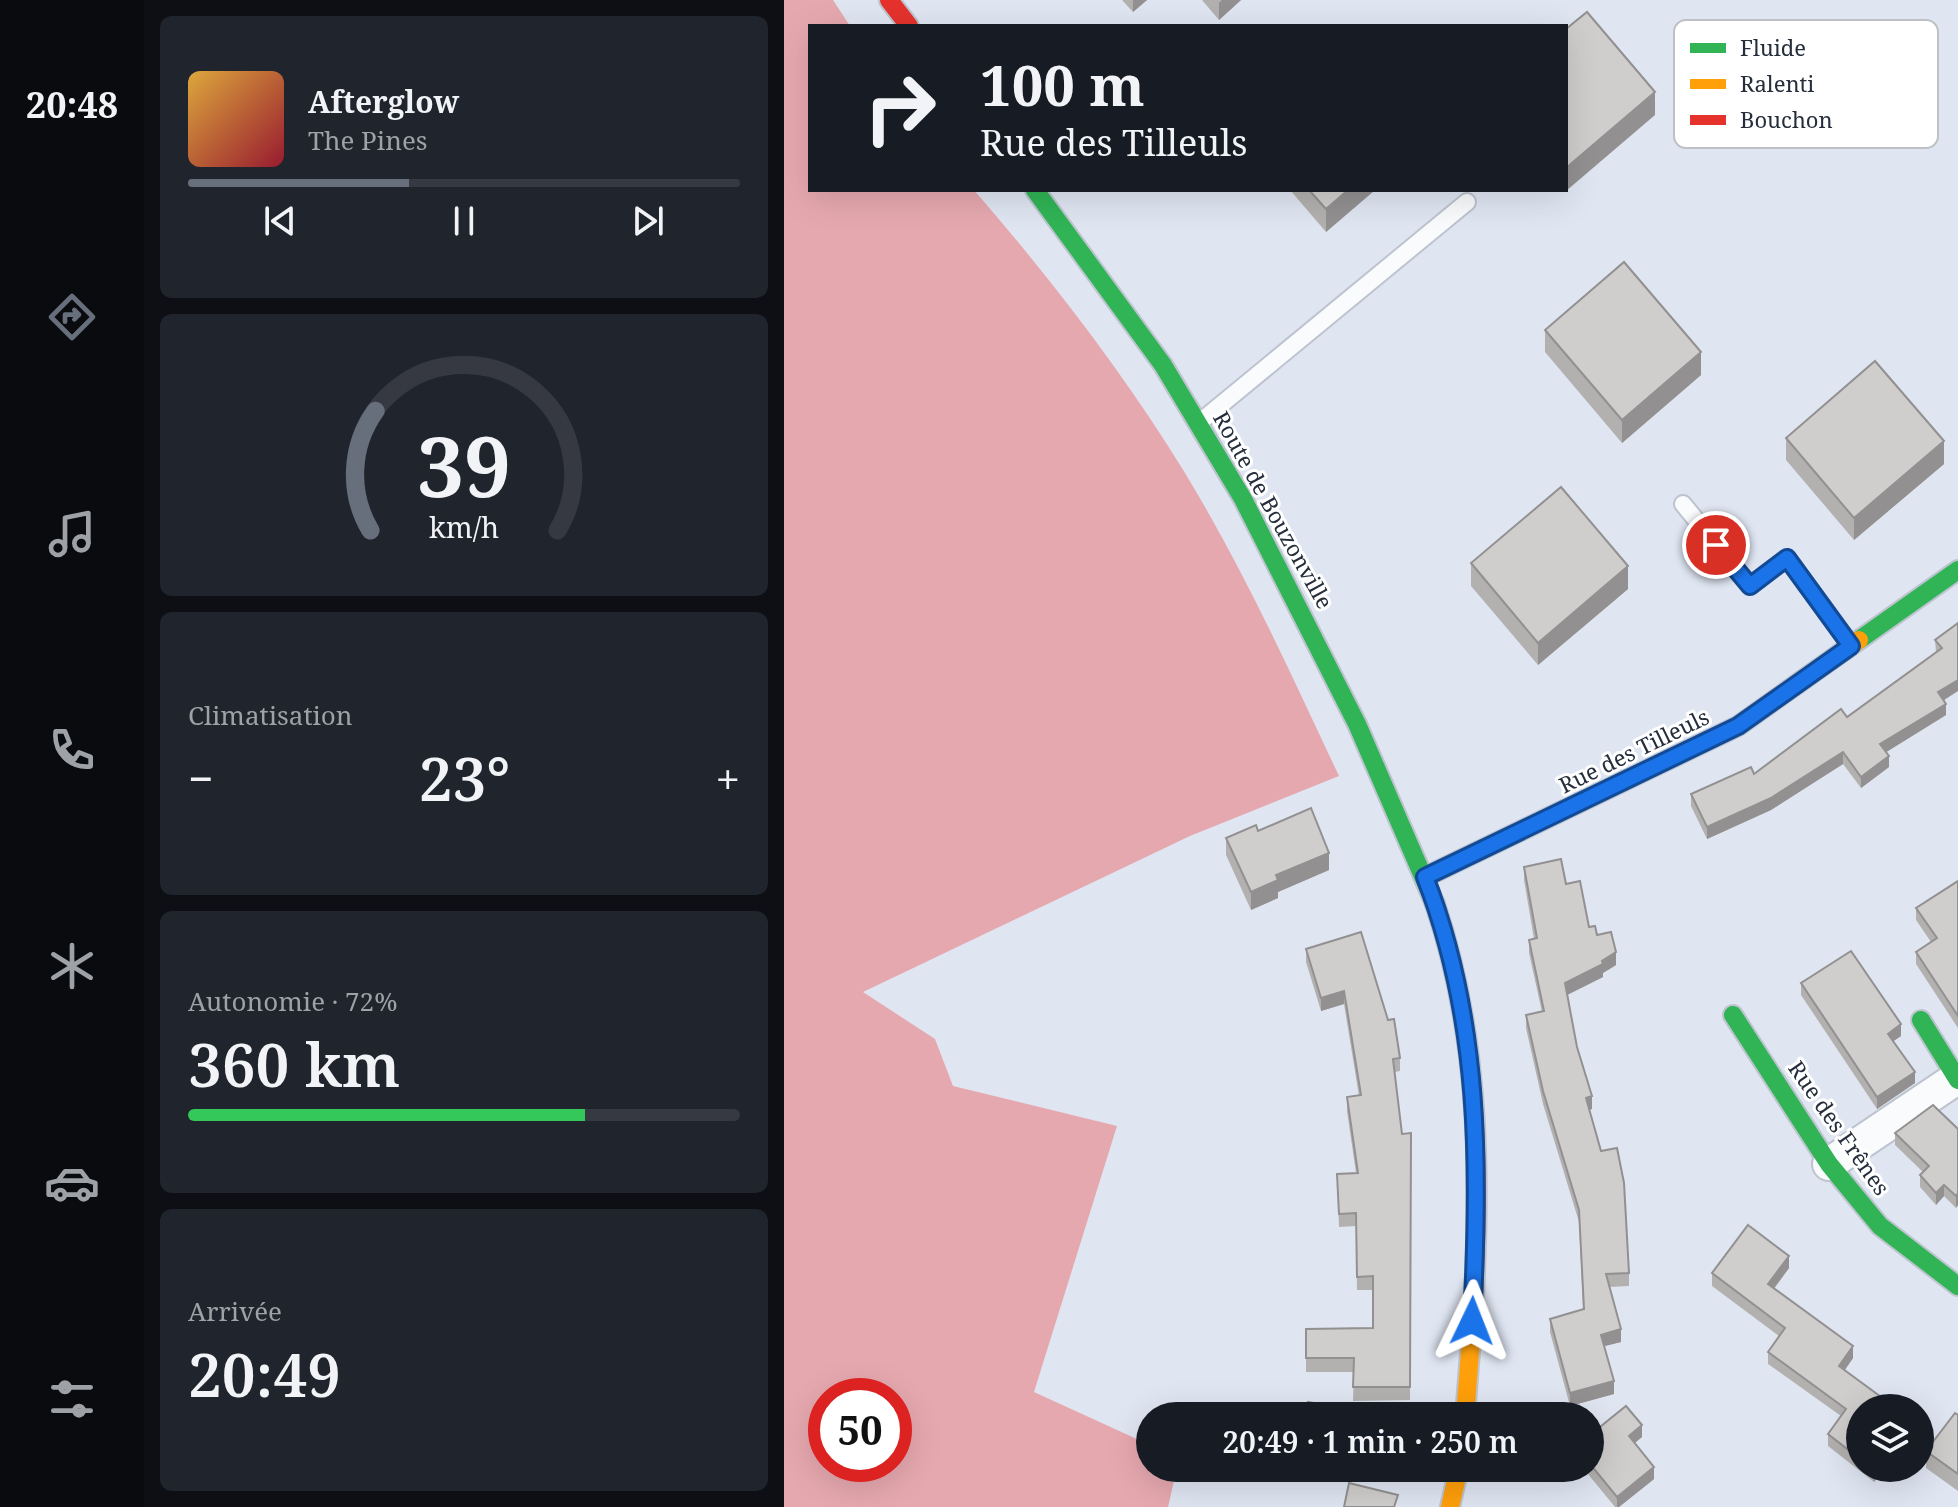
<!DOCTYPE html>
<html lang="fr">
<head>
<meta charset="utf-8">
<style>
  body { margin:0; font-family:"Noto Serif",serif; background:#20242c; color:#f1f3f6; height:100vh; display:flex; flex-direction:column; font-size:30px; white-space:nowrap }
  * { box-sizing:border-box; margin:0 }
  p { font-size:26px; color:#9ea1a6 }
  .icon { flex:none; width:44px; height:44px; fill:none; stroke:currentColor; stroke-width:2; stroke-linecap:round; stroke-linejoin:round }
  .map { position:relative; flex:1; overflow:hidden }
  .panel { display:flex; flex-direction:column; gap:16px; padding:16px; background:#0d0f14; width:640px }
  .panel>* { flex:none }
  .guide { position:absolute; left:24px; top:24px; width:760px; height:168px; border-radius:0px; box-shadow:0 8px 32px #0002; background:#171b24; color:#f1f3f6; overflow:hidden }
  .buttons { position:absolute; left:1062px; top:1394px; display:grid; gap:16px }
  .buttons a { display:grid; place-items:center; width:88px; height:88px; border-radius:50%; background:#171b24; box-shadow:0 8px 32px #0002; font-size:40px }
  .speed { position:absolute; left:24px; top:1378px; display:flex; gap:16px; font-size:40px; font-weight:700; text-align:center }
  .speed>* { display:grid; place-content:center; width:104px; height:104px; border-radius:50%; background:#171b24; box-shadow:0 8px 32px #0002; line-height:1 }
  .speed .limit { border:12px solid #d22; background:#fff; color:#111 }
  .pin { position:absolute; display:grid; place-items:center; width:68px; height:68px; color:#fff; margin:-34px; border:4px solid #fff; border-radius:50%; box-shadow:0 2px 8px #0007 }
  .me { position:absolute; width:88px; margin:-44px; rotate:2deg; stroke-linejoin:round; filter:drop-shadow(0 0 6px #0008) }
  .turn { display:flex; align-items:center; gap:28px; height:168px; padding:0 40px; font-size:36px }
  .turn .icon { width:104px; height:104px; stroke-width:2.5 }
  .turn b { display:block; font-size:56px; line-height:68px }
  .big { font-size:60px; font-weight:600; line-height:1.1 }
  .panel .widget { flex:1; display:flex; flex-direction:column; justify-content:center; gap:12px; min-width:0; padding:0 28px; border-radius:12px; background:#20242c }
  .panel .dial { align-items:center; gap:0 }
  .dial svg { height:208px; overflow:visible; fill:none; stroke:#363941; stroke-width:7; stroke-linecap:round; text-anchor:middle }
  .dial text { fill:#f1f3f6; stroke:none }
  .song { display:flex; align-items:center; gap:24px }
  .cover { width:96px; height:96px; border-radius:12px; background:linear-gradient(135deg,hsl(40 70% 55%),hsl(350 70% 35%)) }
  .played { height:8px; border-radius:4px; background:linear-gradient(90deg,#676e7c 40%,#363941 40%) }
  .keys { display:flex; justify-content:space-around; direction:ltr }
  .heat { display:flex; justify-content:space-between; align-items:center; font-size:44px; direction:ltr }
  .charge { height:12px; border-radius:6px; background:linear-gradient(90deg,#34c759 72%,#363941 0) }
  .trip { position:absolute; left:352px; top:1402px; width:468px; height:80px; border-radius:40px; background:#171b24; box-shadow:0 8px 32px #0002; font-weight:600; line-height:80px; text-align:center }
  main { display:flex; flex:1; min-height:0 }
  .tab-bar { display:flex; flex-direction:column; width:144px; justify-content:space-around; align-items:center; background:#090b0e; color:#9ea1a6 }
  .tab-bar .icon { width:56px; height:56px }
  .tab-bar .active { color:#676e7c }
  .tab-bar b { font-size:36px; color:#f1f3f6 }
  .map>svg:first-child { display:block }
  .forest { fill:#e6a8af; fill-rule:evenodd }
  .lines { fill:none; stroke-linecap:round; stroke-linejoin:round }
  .lane-casing { stroke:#bdc4cf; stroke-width:20 }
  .street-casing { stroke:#bdc4cf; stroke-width:36 }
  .fast-casing { stroke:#bdc4cf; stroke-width:22 }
  .slow-casing { stroke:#bdc4cf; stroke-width:22 }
  .jam-casing { stroke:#bdc4cf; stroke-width:22 }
  .lane { stroke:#fafbfd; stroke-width:16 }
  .street { stroke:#fafbfd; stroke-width:32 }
  .fast { stroke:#30b455; stroke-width:18 }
  .slow { stroke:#ff9f0a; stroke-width:18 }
  .jam { stroke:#e5322d; stroke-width:18 }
  .wall { fill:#b3b1b0 }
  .shaded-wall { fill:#929090 }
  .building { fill:#d0cecd; stroke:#929090; stroke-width:2 }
  .route-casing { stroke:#114b97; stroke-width:20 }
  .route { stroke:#1a73e8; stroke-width:14 }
  .labels { text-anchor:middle; stroke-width:6; stroke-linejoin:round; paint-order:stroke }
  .street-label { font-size:22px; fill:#262e3c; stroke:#fff }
  .key { fill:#fff; stroke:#bec0c4; stroke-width:2 }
  .key-label { font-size:22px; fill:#262e3c }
</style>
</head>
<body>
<main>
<nav class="tab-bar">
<b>20:48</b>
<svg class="icon active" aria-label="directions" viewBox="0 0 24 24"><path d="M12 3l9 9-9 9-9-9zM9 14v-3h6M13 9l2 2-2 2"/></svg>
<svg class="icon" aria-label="music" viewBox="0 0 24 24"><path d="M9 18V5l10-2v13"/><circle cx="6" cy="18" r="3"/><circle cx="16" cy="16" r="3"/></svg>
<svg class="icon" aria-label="phone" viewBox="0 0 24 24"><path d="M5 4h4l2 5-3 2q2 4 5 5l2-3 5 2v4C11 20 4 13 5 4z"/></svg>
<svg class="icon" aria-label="climate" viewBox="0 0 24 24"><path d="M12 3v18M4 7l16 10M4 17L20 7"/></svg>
<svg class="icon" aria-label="car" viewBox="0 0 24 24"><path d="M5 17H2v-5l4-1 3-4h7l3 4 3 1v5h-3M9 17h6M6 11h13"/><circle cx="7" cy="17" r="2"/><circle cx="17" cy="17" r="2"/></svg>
<svg class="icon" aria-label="filters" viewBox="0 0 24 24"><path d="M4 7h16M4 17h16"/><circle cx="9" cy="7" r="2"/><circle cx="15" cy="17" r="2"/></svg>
</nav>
<section class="panel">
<div class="widget">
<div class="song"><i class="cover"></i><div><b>Afterglow</b><p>The Pines</p></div></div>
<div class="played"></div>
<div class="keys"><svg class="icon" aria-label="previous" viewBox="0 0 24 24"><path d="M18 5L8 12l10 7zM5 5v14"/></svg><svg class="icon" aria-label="pause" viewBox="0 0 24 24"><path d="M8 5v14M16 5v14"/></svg><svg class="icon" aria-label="next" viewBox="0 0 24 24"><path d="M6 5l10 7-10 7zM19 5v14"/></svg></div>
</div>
<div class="widget dial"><svg viewBox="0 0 100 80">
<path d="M14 69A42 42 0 1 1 86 69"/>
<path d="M14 69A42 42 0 0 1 16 23" stroke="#676e7c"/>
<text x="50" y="56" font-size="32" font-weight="700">39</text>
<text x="50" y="72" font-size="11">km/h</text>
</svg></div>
<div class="widget"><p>Climatisation</p>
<div class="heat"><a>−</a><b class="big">23°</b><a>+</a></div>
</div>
<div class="widget"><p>Autonomie · 72%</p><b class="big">360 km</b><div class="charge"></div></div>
<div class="widget"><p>Arrivée</p><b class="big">20:49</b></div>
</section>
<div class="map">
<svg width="1174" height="1507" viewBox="0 0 1174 1507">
  <rect width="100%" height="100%" fill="#dfe6f2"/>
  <!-- forest -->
  <path class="forest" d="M0 0H49L66 26H26V190H190C267 279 339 372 401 473 460 570 507 674 555 776L406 836 79 992 151 1039 169 1086 333 1126 250 1392 366 1445V1468H393L384 1507H0ZM42 1396H110V1464H42Z"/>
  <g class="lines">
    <!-- lane casing -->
    <g class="lane-casing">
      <g id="lane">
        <polyline points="416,422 683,202"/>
        <polyline points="899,504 966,586 1003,558 1066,644"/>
      </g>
    </g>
    <!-- street casing -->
    <g class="street-casing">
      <polyline id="street" points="1045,1164 1173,1078"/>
    </g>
    <!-- fast casing -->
    <g class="fast-casing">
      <g id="fast">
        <polyline points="251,190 379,365 459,499 573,724 651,904"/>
        <polyline points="1075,640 1174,570"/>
        <polyline points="949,1015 1045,1164 1096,1226 1174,1286"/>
        <polyline points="1137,1020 1174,1080"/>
      </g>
    </g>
    <!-- slow casing -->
    <g class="slow-casing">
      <g id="slow">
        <polyline points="641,877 954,726 1075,640"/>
        <polyline points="681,1416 689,1314"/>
        <polyline points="666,1507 675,1468"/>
      </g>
    </g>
    <!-- jam casing -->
    <g class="jam-casing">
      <g id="jam">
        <polyline points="105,0 125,26"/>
        <path d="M651 904C696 1038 697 1175 689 1314"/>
      </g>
    </g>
    <!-- lane -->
    <use href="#lane" class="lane"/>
    <!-- street -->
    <use href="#street" class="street"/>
    <!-- fast -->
    <use href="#fast" class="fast"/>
    <!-- slow -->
    <use href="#slow" class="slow"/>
    <!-- jam -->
    <use href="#jam" class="jam"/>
  </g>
  <!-- wall -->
  <g class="wall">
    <polygon points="338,0 363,0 349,12"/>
    <polygon points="418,0 457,0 435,20"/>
    <polygon points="506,190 591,190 542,232"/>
    <polygon points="761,330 917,375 838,443 761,352"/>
    <polygon points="1002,438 1160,464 1070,540 1002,460"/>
    <polygon points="687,563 844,589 754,665 687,586"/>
    <polygon points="1174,623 1160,701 1162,715 1102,752 1105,767 1077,788 1059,764 987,810 923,839 907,806 907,794 970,774 1063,717 1152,652 1151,640"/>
    <polygon points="474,831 545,870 494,892 494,898 467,910 442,855 442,838"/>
    <polygon points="740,867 782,884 805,927 813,935 832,965 819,973 819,977 783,995 793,1047 808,1109 805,1110 845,1273 845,1286 825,1287 837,1342 820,1346 830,1394 786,1406 766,1332 766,1319 799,1309 795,1222 759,1104 742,1028 742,1015 758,1012 745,953 745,940 750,939 740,880"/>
    <polygon points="1174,881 1174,1028 1132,964 1132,952 1147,942 1132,920 1132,908"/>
    <polygon points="522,949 604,1020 616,1058 616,1071 611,1072 618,1134 627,1133 626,1400 569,1401 570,1372 522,1372 522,1329 589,1328 589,1290 573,1290 572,1226 555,1227 553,1174 572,1173 563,1111 563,1097 575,1096 560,1004 537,1011 522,962"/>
    <polygon points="1017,983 1117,1036 1109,1041 1131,1083 1093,1109 1017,995"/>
    <polygon points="1174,1129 1174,1205 1172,1208 1160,1196 1152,1205 1136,1187 1136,1175 1139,1172 1111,1145 1111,1133"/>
    <polygon points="1005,1268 990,1289 1069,1358 1061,1370 1076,1408 1076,1468 1100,1468 1090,1482 1044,1446 1044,1434 1057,1416 984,1364 984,1352 995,1336 928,1286 928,1273"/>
    <polygon points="1174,1415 1174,1491 1142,1468 1142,1451"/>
    <polygon points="806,1435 858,1437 850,1443 870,1479 835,1507 831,1507 799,1468 806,1468"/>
    <polygon points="534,1468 567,1468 564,1478 534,1473"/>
  </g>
  <!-- shaded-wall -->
  <g class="shaded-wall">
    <polygon points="349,0 363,0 349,12"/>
    <polygon points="438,0 457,0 435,20 435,3"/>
    <polygon points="871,92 871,115 782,191 782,168"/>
    <polygon points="564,190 591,190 542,232 542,209"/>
    <polygon points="917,352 917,375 838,443 838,420"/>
    <polygon points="1160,441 1160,464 1070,540 1070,518"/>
    <polygon points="844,566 844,589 754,665 754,643"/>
    <polygon points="1174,680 1174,691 1154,704 1154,692"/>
    <polygon points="1162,704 1162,715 1096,756 1096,744"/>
    <polygon points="1059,752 1059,764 987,810 923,839 923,827"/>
    <polygon points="1105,756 1105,767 1077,788 1077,777"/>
    <polygon points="545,853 545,870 494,892 494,898 467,910 467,892 492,875"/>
    <polygon points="832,952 832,965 819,973 819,977 781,996 781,983"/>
    <polygon points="560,991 560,1004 537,1011 537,998"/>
    <polygon points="1117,1024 1117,1036 1104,1045 1104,1034"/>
    <polygon points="1131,1072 1131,1083 1093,1109 1093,1097"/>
    <polygon points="808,1096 808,1109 802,1111 802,1098"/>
    <polygon points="1160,1185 1160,1196 1152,1205 1152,1193"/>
    <polygon points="1174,1193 1174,1205 1172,1208 1172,1196"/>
    <polygon points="1005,1256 1005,1268 984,1296 984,1284"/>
    <polygon points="837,1329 837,1342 817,1347 817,1335"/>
    <polygon points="1069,1346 1069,1358 1055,1378 1055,1366"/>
    <polygon points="830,1381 830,1394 786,1406 786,1393"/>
    <polygon points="858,1425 858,1437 845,1448 845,1436"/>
    <polygon points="870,1467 870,1479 835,1507 833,1507 833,1497"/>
    <polygon points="1091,1468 1100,1468 1090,1482 1090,1470"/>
  </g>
  <!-- building -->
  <g class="building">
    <polygon points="803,12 871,92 782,168 782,29"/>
    <polygon points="525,190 564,190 542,209"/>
    <polygon points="840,262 917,352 838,420 761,330"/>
    <polygon points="1091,361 1160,441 1070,518 1002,438"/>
    <polygon points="777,487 844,566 754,643 687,563"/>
    <polygon points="1174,623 1174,680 1154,692 1162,704 1096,744 1105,756 1077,777 1059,752 987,798 923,827 907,794 967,767 970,774 1057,709 1063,717 1158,648 1151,640"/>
    <polygon points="527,808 545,853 492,875 494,880 467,892 442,838 472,825 474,831"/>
    <polygon points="777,859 782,884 796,881 805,927 811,926 813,935 827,932 832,952 818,961 819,964 781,983 793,1047 808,1096 802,1098 817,1151 833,1148 840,1183 845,1273 822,1274 837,1329 817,1335 830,1381 786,1393 766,1319 800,1309 795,1210 759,1091 742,1015 760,1011 745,940 753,938 740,867"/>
    <polygon points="1174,881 1174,1016 1132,952 1153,938 1132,908"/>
    <polygon points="577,932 604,1020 610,1019 616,1058 609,1059 618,1134 627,1133 626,1387 569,1387 570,1358 522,1358 522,1329 589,1328 589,1276 573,1277 572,1213 555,1214 553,1174 574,1173 563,1097 577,1095 560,991 537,998 522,949"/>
    <polygon points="1067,951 1117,1024 1104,1034 1131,1072 1093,1097 1017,983"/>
    <polygon points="1149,1105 1174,1129 1174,1193 1172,1196 1160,1185 1152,1193 1136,1175 1145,1166 1111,1133"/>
    <polygon points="964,1225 1005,1256 984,1284 1069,1346 1055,1366 1112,1408 1076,1408 1076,1459 1044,1434 1062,1409 984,1352 1001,1328 928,1273"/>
    <polygon points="524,1402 566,1409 565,1416 522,1416"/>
    <polygon points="842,1406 858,1425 845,1436 870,1467 833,1497 806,1464 806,1435"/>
    <polygon points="1171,1413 1174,1415 1174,1474 1142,1451"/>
    <polygon points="565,1483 614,1495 610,1507 560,1507"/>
  </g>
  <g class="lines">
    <!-- route casing -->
    <g class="route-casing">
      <path id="route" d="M688 1321C696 1170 697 1020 641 877L954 726 1067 646 1003 558 966 586 932 545"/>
    </g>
    <!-- route -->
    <use href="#route" class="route"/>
  </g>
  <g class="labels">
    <!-- street labels -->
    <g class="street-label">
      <text transform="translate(489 510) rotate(61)" y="8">Route de Bouzonville</text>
      <text transform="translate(850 751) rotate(-26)" y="8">Rue des Tilleuls</text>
      <text transform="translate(1055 1128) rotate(55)" y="8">Rue des Frênes</text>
    </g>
  </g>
  <!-- legend -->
  <rect x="890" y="20" width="264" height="128" rx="12" class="key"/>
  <rect x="906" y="43" width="36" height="10" fill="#30b455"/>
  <rect x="906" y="79" width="36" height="10" fill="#ff9f0a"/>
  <rect x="906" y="115" width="36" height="10" fill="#e5322d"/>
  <g class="key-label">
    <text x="956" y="56">Fluide</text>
    <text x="956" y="92">Ralenti</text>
    <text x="956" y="128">Bouchon</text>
  </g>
</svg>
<div class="buttons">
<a><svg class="icon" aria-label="layers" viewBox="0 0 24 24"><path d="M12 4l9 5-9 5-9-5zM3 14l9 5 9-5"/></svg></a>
</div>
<div class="speed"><div class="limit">50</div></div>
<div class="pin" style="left:932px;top:545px;background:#d93025"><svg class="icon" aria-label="arrive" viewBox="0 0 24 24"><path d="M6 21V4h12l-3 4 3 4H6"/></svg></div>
<svg class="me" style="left:688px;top:1321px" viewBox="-20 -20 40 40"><path d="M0-17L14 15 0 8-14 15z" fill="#1a73e8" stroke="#fff" stroke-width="4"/></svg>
<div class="trip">20:49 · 1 min · 250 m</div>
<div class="guide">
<div class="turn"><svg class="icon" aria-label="right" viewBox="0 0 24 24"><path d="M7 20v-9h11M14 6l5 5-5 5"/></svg><div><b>100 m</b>Rue des Tilleuls</div></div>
</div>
</div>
</main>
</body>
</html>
